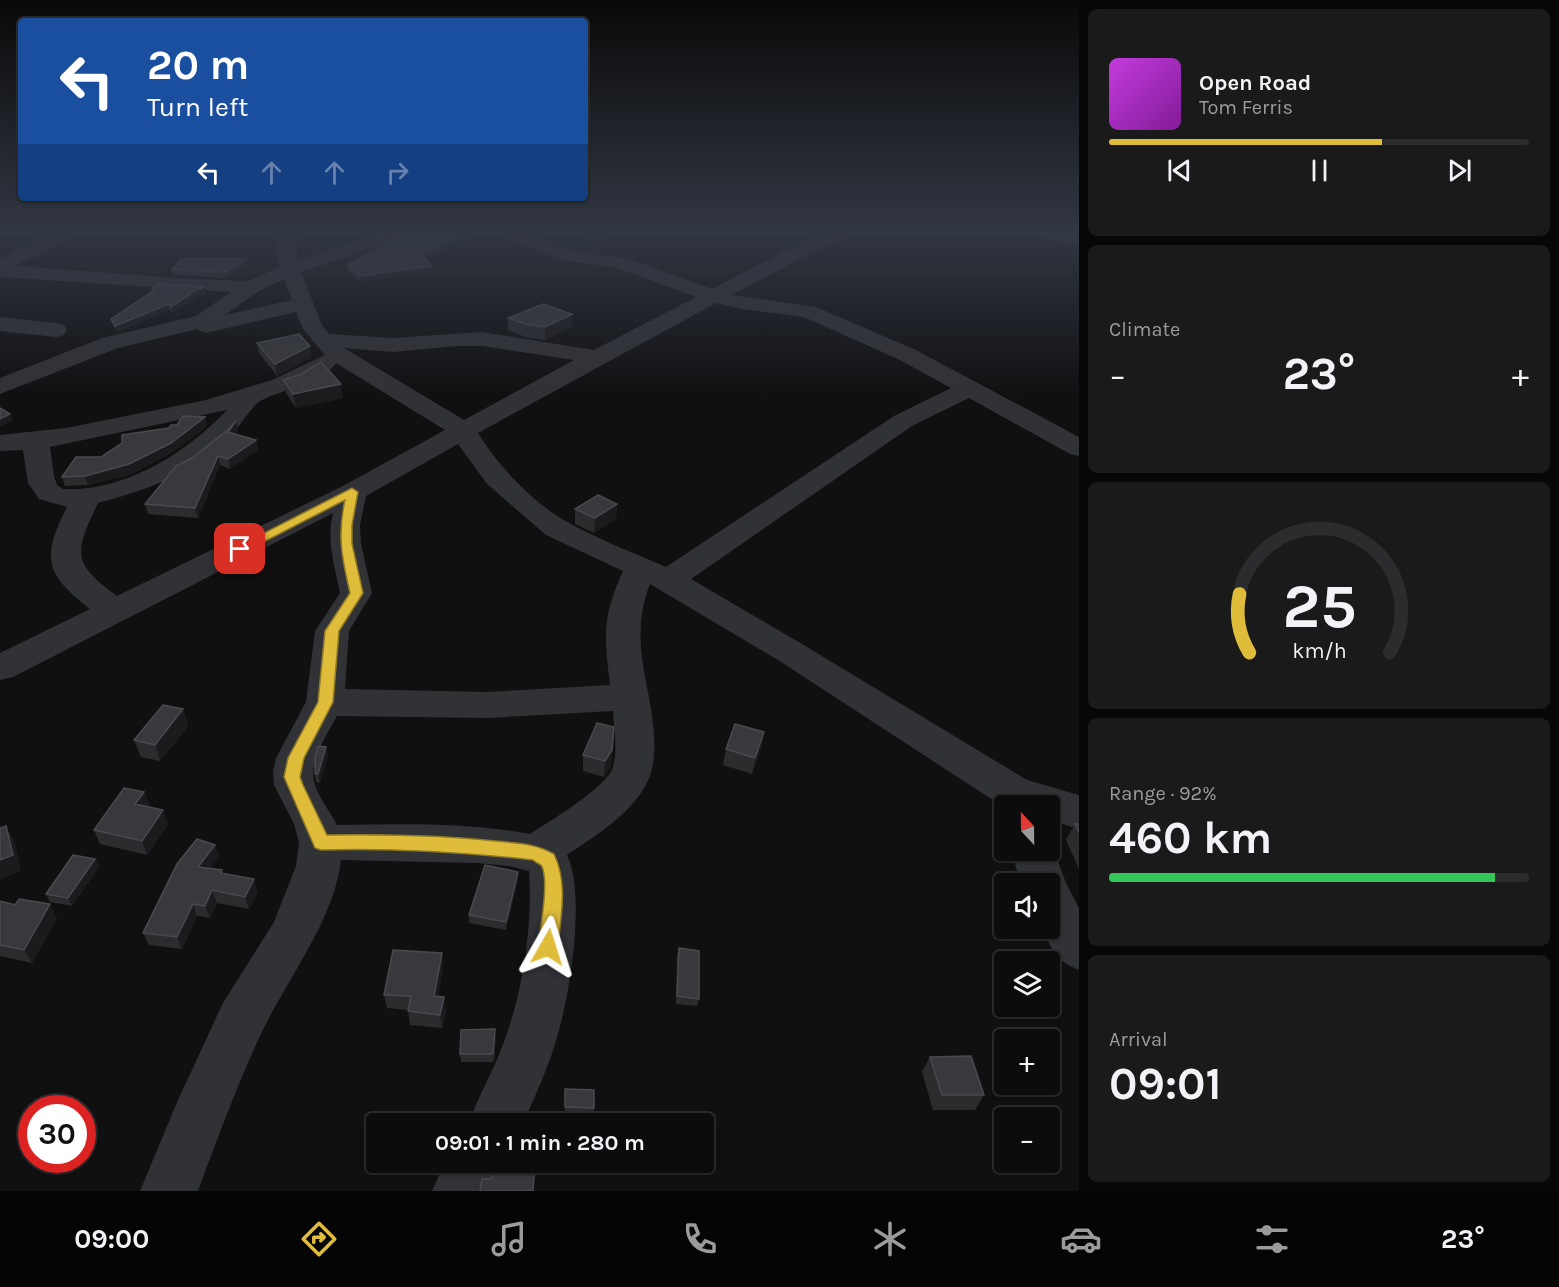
<!DOCTYPE html>
<html lang="en">
<head>
<meta charset="utf-8">
<style>
  body { margin:0; font-family:Karla,sans-serif; background:#1a1a1b; color:#f1f3f6; height:100vh; display:flex; flex-direction:column; font-size:22px; white-space:nowrap }
  * { box-sizing:border-box; margin:0 }
  p { font-size:20px; color:#9a9b9d }
  .icon { flex:none; width:33px; height:33px; fill:none; stroke:currentColor; stroke-width:2; stroke-linecap:round; stroke-linejoin:round }
  .map { position:relative; flex:1; overflow:hidden }
  .drawer { display:flex; flex-direction:column; gap:9px; padding:9px; background:#070707; width:480px }
  .drawer>* { flex:none }
  .top-card { position:absolute; left:18px; top:18px; width:570px; height:183px; border-radius:6px; box-shadow:0 2px 4px #0004,0 0 0 2px #2c2c2e; background:#1a4fa0; color:#fff; overflow:hidden }
  .needle { width:39px; rotate:338deg }
  .buttons { position:absolute; left:994px; top:795px; display:grid; gap:12px }
  .buttons a { display:grid; place-items:center; width:66px; height:66px; border-radius:6px; background:#0c0c0d; box-shadow:0 2px 4px #0004,0 0 0 2px #2c2c2e; font-size:30px }
  .speed { position:absolute; left:18px; top:1095px; display:flex; gap:12px; font-size:30px; font-weight:700; text-align:center }
  .speed>* { display:grid; place-content:center; width:78px; height:78px; border-radius:50%; background:#0c0c0d; box-shadow:0 2px 4px #0004,0 0 0 2px #2c2c2e; line-height:1 }
  .speed .limit { border:9px solid #d22; background:#fff; color:#111 }
  .pin { position:absolute; display:grid; place-items:center; width:51px; height:51px; color:#fff; margin:-26px; border-radius:12px; box-shadow:0 3px 9px #0006 }
  .me { position:absolute; width:66px; margin:-33px; rotate:6deg; stroke-linejoin:round; filter:drop-shadow(0 0 4px #0008) }
  .turn { display:flex; align-items:center; gap:21px; height:126px; padding:0 30px; font-size:27px }
  .turn .icon { width:78px; height:78px; stroke-width:2.5 }
  .turn b { display:block; font-size:42px; line-height:51px }
  .lanes { display:flex; align-items:center; height:57px; padding:0 30px; background:#0003; justify-content:center; gap:30px; direction:ltr }
  .lanes .off { opacity:.35 }
  .big { font-size:45px; font-weight:700; line-height:1.1 }
  .drawer .widget { flex:1; display:flex; flex-direction:column; justify-content:center; gap:9px; min-width:0; padding:0 21px; border-radius:9px; background:#1a1a1b }
  .drawer .dial { align-items:center; gap:0 }
  .dial svg { height:156px; overflow:visible; fill:none; stroke:#2c2c2e; stroke-width:7; stroke-linecap:round; text-anchor:middle }
  .dial text { fill:#f1f3f6; stroke:none }
  .song { display:flex; align-items:center; gap:18px }
  .cover { width:72px; height:72px; border-radius:9px; background:linear-gradient(135deg,hsl(290 70% 55%),hsl(290 70% 35%)) }
  .played { height:6px; border-radius:3px; background:linear-gradient(90deg,#dfbd3a 65%,#2c2c2e 65%) }
  .keys { display:flex; justify-content:space-around; direction:ltr }
  .heat { display:flex; justify-content:space-between; align-items:center; font-size:33px; direction:ltr }
  .charge { height:9px; border-radius:4px; background:linear-gradient(90deg,#34c759 92%,#2c2c2e 0) }
  .trip { position:absolute; left:366px; top:1113px; width:348px; height:60px; border-radius:6px; background:#0c0c0d; box-shadow:0 2px 4px #0004,0 0 0 2px #2c2c2e; font-weight:700; line-height:60px; text-align:center }
  .dock { display:flex; height:96px; justify-content:space-around; align-items:center; background:#050505; color:#9a9b9d }
  .dock .icon { width:42px; height:42px }
  .dock .selected { color:#dfbd3a }
  .dock b { font-size:27px; color:#f1f3f6 }
  main { display:flex; flex:1; min-height:0 }
  .map>svg:first-child { display:block }
  .lines { fill:none; stroke-linecap:round; stroke-linejoin:round }
  .minor { fill:#313236; fill-rule:evenodd }
  .major { fill:#4e4e55; fill-rule:evenodd }
  .wall { fill:#2c2c2f }
  .shaded-wall { fill:#1b1b1d }
  .building { fill:#39393d; stroke:#494a4f; stroke-width:1.5 }
  .route { fill:#dfbd3a; stroke:#917b26; stroke-width:1.5 }
</style>
</head>
<body>
<main>
<div class="map">
<svg width="1079" height="1191" viewBox="0 0 1079 1191">
  <rect width="100%" height="100%" fill="#101011"/>
  <g class="lines">
    <!-- minor -->
    <g class="minor">
      <path d="M57 230H80L77 234 15 266 191 279 249 281 279 267 277 251 279 230H297V261L389 230H415L412 234 301 272 322 325 329 334 393 338 482 332 594 350 696 297 618 268 563 260 494 234 491 230H516L573 251 629 259 712 289 799 244 833 230H857L854 234 813 252 732 295 816 307 916 350 1079 437V456L1070 454 969 398 912 426 691 579 802 644 1027 780 1079 795V829L1050 820V806L999 804 778 660 650 584C639 611 639 636 643 665 648 696 658 732 653 764 647 805 598 834 567 855 586 894 570 995 557 1037 549 1067 535 1095 523 1124H468C479 1095 495 1068 505 1039 523 990 533 923 529 871L509 866 477 863 341 860C334 922 284 983 259 1038 236 1088 217 1140 198 1191H140L178 1100 223 1003 274 922 296 866 299 843 294 824 274 785 273 771 276 758 306 702 315 631 340 593C335 567 326 540 333 513L13 677 0 680V653L90 609C45 574 41 558 67 507L39 499 28 483 23 450 0 451V435L66 428 206 400 272 380 325 355 303 329 296 312 206 333 197 329 118 348 0 394V378L102 338 196 316 231 292 0 277V259ZM284 279 292 300 225 315 259 291ZM716 303 742 309 804 317 900 360 951 388 894 416 666 567C634 553 600 540 569 523 534 504 499 467 478 433ZM457 346H482L574 360 464 420 344 348 393 352ZM336 363 445 430 343 486 117 596C70 562 75 552 98 503 147 490 192 474 229 438 238 429 253 404 262 400 282 390 323 382 336 363ZM227 410C186 453 125 492 63 489L57 485 54 476 50 447ZM458 444 487 484 546 535 623 571C602 618 604 635 610 685L487 692 345 689 349 631 372 593 361 544 360 525 366 496ZM613 711C614 729 618 750 613 767 607 787 549 822 530 834 467 822 401 824 337 825 330 811 318 797 314 782 309 760 327 735 337 716L487 718Z"/>
      <polygon points="0,317 56,323 64,325 67,330 64,335 56,337 0,331"/>
      <path d="M1050 840 1066 883 1079 908V970C1056 961 1052 950 1042 928H1050V884H1021L1011 850H1050Z"/>
      <polygon points="445,1162 503,1162 491,1191 432,1191"/>
    </g>
    <!-- major -->
    <polygon class="major" points="1015,230 1053,230 1079,235 1079,245 1024,235 1018,234"/>
  </g>
  <!-- wall -->
  <g class="wall">
    <polygon points="22,230 48,230 42,235"/>
    <polygon points="579,230 630,230 593,237"/>
    <polygon points="465,239 425,258 432,266 432,271 361,282 348,271 348,265"/>
    <polygon points="247,265 227,278 173,275 172,270"/>
    <polygon points="205,287 206,293 197,296 173,313 170,310 117,332 113,325 111,319 152,291 152,289"/>
    <polygon points="572,314 572,326 545,340 525,337 508,330 508,318"/>
    <polygon points="257,343 310,346 311,357 277,376 259,353"/>
    <polygon points="300,375 343,398 296,408 286,393 283,380"/>
    <polygon points="236,421 238,431 236,434 256,440 258,450 230,469 220,465 198,518 148,514 145,504 192,458 229,429"/>
    <polygon points="207,426 173,452 132,474 88,485 65,486 62,477 101,457"/>
    <polygon points="617,504 616,519 594,533 575,524 575,509"/>
    <polygon points="183,709 188,726 160,761 141,757 134,740"/>
    <polygon points="597,723 611,766 604,777 583,771 583,755"/>
    <polygon points="764,732 761,749 752,774 723,765 726,749"/>
    <polygon points="328,755 320,783 316,782 315,774"/>
    <polygon points="150,805 148,807 168,824 147,855 100,844 94,830"/>
    <polygon points="1075,824 1079,824 1079,869 1066,840"/>
    <polygon points="215,845 219,857 210,868 223,873 258,891 249,909 217,903 210,918 197,916 182,949 149,945 143,933"/>
    <polygon points="95,859 99,867 72,906 50,902 46,894"/>
    <polygon points="518,880 506,930 469,923 469,915"/>
    <polygon points="0,901 57,918 32,963 0,956"/>
    <polygon points="679,948 699,999 697,1006 676,1004 677,956"/>
    <polygon points="442,953 443,967 438,996 446,1010 442,1028 410,1025 408,1010 387,1008 384,995"/>
    <polygon points="496,1036 494,1062 461,1062 460,1054"/>
    <polygon points="930,1057 984,1095 975,1110 933,1110 922,1072"/>
    <polygon points="565,1089 594,1108 594,1116 565,1114"/>
  </g>
  <!-- shaded-wall -->
  <g class="shaded-wall">
    <polygon points="40,230 48,230 42,235"/>
    <polygon points="603,230 630,230 593,237 593,232"/>
    <polygon points="464,234 465,239 422,260 421,254"/>
    <polygon points="246,259 247,265 227,278 226,272"/>
    <polygon points="432,266 432,271 361,282 360,276"/>
    <polygon points="205,287 206,293 197,296 173,313 171,307 196,290"/>
    <polygon points="169,304 170,310 117,332 115,326"/>
    <polygon points="572,314 572,326 545,340 545,327"/>
    <polygon points="310,346 311,357 277,376 275,364"/>
    <polygon points="341,384 343,398 296,408 293,394"/>
    <polygon points="10,414 13,421 0,427 0,419"/>
    <polygon points="205,417 207,426 173,452 132,474 88,485 85,476"/>
    <polygon points="236,421 238,431 230,441 228,432"/>
    <polygon points="256,440 258,450 230,469 228,459"/>
    <polygon points="218,456 220,465 198,518 195,508"/>
    <polygon points="617,504 616,519 594,533 595,518"/>
    <polygon points="183,709 188,726 160,761 155,745"/>
    <polygon points="764,732 761,749 752,774 755,758"/>
    <polygon points="613,743 611,766 604,777 605,761"/>
    <polygon points="326,747 328,755 320,783 318,774"/>
    <polygon points="144,792 150,805 141,818 135,804"/>
    <polygon points="163,810 168,824 147,855 142,841"/>
    <polygon points="6,826 15,842 21,871 0,880 0,860"/>
    <polygon points="215,845 219,857 202,879 198,867"/>
    <polygon points="95,859 99,867 72,906 68,898"/>
    <polygon points="518,872 518,880 506,930 506,922"/>
    <polygon points="254,879 258,891 249,909 245,897"/>
    <polygon points="212,890 217,903 210,918 205,906"/>
    <polygon points="50,904 57,918 32,963 24,950"/>
    <polygon points="193,904 197,916 182,949 177,937"/>
    <polygon points="442,953 443,967 436,1009 434,996"/>
    <polygon points="444,997 446,1010 442,1028 440,1015"/>
    <polygon points="495,1029 496,1036 494,1062 493,1054"/>
    <polygon points="535,1162 534,1191 533,1191"/>
  </g>
  <!-- building -->
  <g class="building">
    <polygon points="411,230 452,230 464,234 421,254 432,266 360,276 348,265"/>
    <polygon points="590,230 603,230 593,232"/>
    <polygon points="181,259 246,259 226,272 172,270"/>
    <polygon points="157,284 205,287 196,290 171,307 169,304 115,326 111,319 155,290 152,289"/>
    <polygon points="543,304 572,314 545,327 525,324 508,318"/>
    <polygon points="299,334 310,346 275,364 257,343"/>
    <polygon points="321,362 341,384 293,394 283,380 300,375"/>
    <polygon points="0,408 10,414 0,419"/>
    <polygon points="183,416 205,417 171,443 129,464 85,476 62,477 76,457 101,457 122,443 122,435 169,428 171,425 177,425"/>
    <polygon points="236,421 228,432 256,440 228,459 218,456 195,508 145,504 176,466 192,458 229,429"/>
    <polygon points="598,495 617,504 595,518 575,509"/>
    <polygon points="163,705 183,709 155,745 134,740"/>
    <polygon points="597,723 614,727 612,750 605,761 583,755"/>
    <polygon points="735,724 764,732 755,758 726,749"/>
    <polygon points="318,746 326,747 318,774 315,774 315,757"/>
    <polygon points="124,788 144,792 135,804 163,810 142,841 94,830"/>
    <polygon points="1075,824 1079,824 1079,832"/>
    <polygon points="6,826 13,855 0,860 0,828"/>
    <polygon points="197,839 215,845 198,867 222,870 221,873 254,879 245,897 212,890 205,906 193,904 177,937 143,933 177,864"/>
    <polygon points="73,855 95,859 68,898 46,894"/>
    <polygon points="485,865 518,872 506,922 469,915"/>
    <polygon points="19,899 50,904 24,950 0,945 0,901 15,905"/>
    <polygon points="679,948 699,951 699,999 677,996"/>
    <polygon points="393,950 442,953 434,996 444,997 440,1015 408,1011 411,996 384,995"/>
    <polygon points="495,1029 493,1054 460,1054 461,1030"/>
    <polygon points="971,1056 984,1095 942,1095 930,1057"/>
    <polygon points="565,1089 594,1090 594,1108 565,1107"/>
    <polygon points="498,1162 535,1162 533,1191 480,1191 482,1179 491,1179"/>
  </g>
  <!-- sky -->
  <linearGradient id="sky" x2="0" y2="1"><stop stop-color="#090909"/><stop offset="0.58" stop-color="#313743"/><stop offset="1" stop-color="#313743" stop-opacity="0"/></linearGradient>
  <rect width="1079" height="397" fill="url(#sky)"/>
  <!-- route -->
  <path class="route" d="M352 488 358 492 352 525V544L363 593 339 631 333 702 304 758 300 777 303 785 327 835C383 834 440 835 495 841 516 843 535 843 554 854 568 883 561 915 558 947L555 953 548 956 541 953 538 947C540 930 550 878 541 865 539 864 534 861 533 860 462 852 392 848 321 850L315 848 284 777 288 758 318 702 325 631 350 593C342 558 337 536 345 500L244 552 240 553 233 549Z"/>
</svg>
<div class="buttons">
<a><svg class="needle" viewBox="-14 -14 28 28"><path d="M0-13l5 13h-10z" fill="#e53935"/><path d="M0 13l5-13h-10z" fill="#9a9b9d"/></svg></a>
<a><svg class="icon" aria-label="sound" viewBox="0 0 24 24"><path d="M4 9h4l5-4v14l-5-4H4zM17 9q2 3 0 6"/></svg></a>
<a><svg class="icon" aria-label="layers" viewBox="0 0 24 24"><path d="M12 4l9 5-9 5-9-5zM3 14l9 5 9-5"/></svg></a>
<a>+</a>
<a>−</a>
</div>
<div class="speed"><div class="limit">30</div></div>
<div class="pin" style="left:240px;top:549px;background:#d93025"><svg class="icon" aria-label="arrive" viewBox="0 0 24 24"><path d="M6 21V4h12l-3 4 3 4H6"/></svg></div>
<svg class="me" style="left:548px;top:947px" viewBox="-20 -20 40 40"><path d="M0-17L14 15 0 8-14 15z" fill="#dfbd3a" stroke="#fff" stroke-width="4"/></svg>
<div class="trip">09:01 · 1 min · 280 m</div>
<div class="top-card">
<div class="turn"><svg class="icon" aria-label="left" viewBox="0 0 24 24"><path d="M17 20v-9H6M10 6l-5 5 5 5"/></svg><div><b>20 m</b>Turn left</div></div>
<div class="lanes"><svg class="icon" aria-label="left" viewBox="0 0 24 24"><path d="M17 20v-9H6M10 6l-5 5 5 5"/></svg><svg class="icon off" aria-label="ahead" viewBox="0 0 24 24"><path d="M12 20V5M6 11l6-6 6 6"/></svg><svg class="icon off" aria-label="ahead" viewBox="0 0 24 24"><path d="M12 20V5M6 11l6-6 6 6"/></svg><svg class="icon off" aria-label="right" viewBox="0 0 24 24"><path d="M7 20v-9h11M14 6l5 5-5 5"/></svg></div>
</div>
</div>
<section class="drawer">
<div class="widget">
<div class="song"><i class="cover"></i><div><b>Open Road</b><p>Tom Ferris</p></div></div>
<div class="played"></div>
<div class="keys"><svg class="icon" aria-label="previous" viewBox="0 0 24 24"><path d="M18 5L8 12l10 7zM5 5v14"/></svg><svg class="icon" aria-label="pause" viewBox="0 0 24 24"><path d="M8 5v14M16 5v14"/></svg><svg class="icon" aria-label="next" viewBox="0 0 24 24"><path d="M6 5l10 7-10 7zM19 5v14"/></svg></div>
</div>
<div class="widget"><p>Climate</p>
<div class="heat"><a>−</a><b class="big">23°</b><a>+</a></div>
</div>
<div class="widget dial"><svg viewBox="0 0 100 80">
<path d="M14 69A42 42 0 1 1 86 69"/>
<path d="M14 69A42 42 0 0 1 9 39" stroke="#dfbd3a"/>
<text x="50" y="56" font-size="32" font-weight="700">25</text>
<text x="50" y="72" font-size="11">km/h</text>
</svg></div>
<div class="widget"><p>Range · 92%</p><b class="big">460 km</b><div class="charge"></div></div>
<div class="widget"><p>Arrival</p><b class="big">09:01</b></div>
</section>
</main>
<nav class="dock">
<b>09:00</b>
<svg class="icon selected" aria-label="directions" viewBox="0 0 24 24"><path d="M12 3l9 9-9 9-9-9zM9 14v-3h6M13 9l2 2-2 2"/></svg>
<svg class="icon" aria-label="music" viewBox="0 0 24 24"><path d="M9 18V5l10-2v13"/><circle cx="6" cy="18" r="3"/><circle cx="16" cy="16" r="3"/></svg>
<svg class="icon" aria-label="phone" viewBox="0 0 24 24"><path d="M5 4h4l2 5-3 2q2 4 5 5l2-3 5 2v4C11 20 4 13 5 4z"/></svg>
<svg class="icon" aria-label="climate" viewBox="0 0 24 24"><path d="M12 3v18M4 7l16 10M4 17L20 7"/></svg>
<svg class="icon" aria-label="car" viewBox="0 0 24 24"><path d="M5 17H2v-5l4-1 3-4h7l3 4 3 1v5h-3M9 17h6M6 11h13"/><circle cx="7" cy="17" r="2"/><circle cx="17" cy="17" r="2"/></svg>
<svg class="icon" aria-label="filters" viewBox="0 0 24 24"><path d="M4 7h16M4 17h16"/><circle cx="9" cy="7" r="2"/><circle cx="15" cy="17" r="2"/></svg>
<b>23°</b>
</nav>
</body>
</html>
